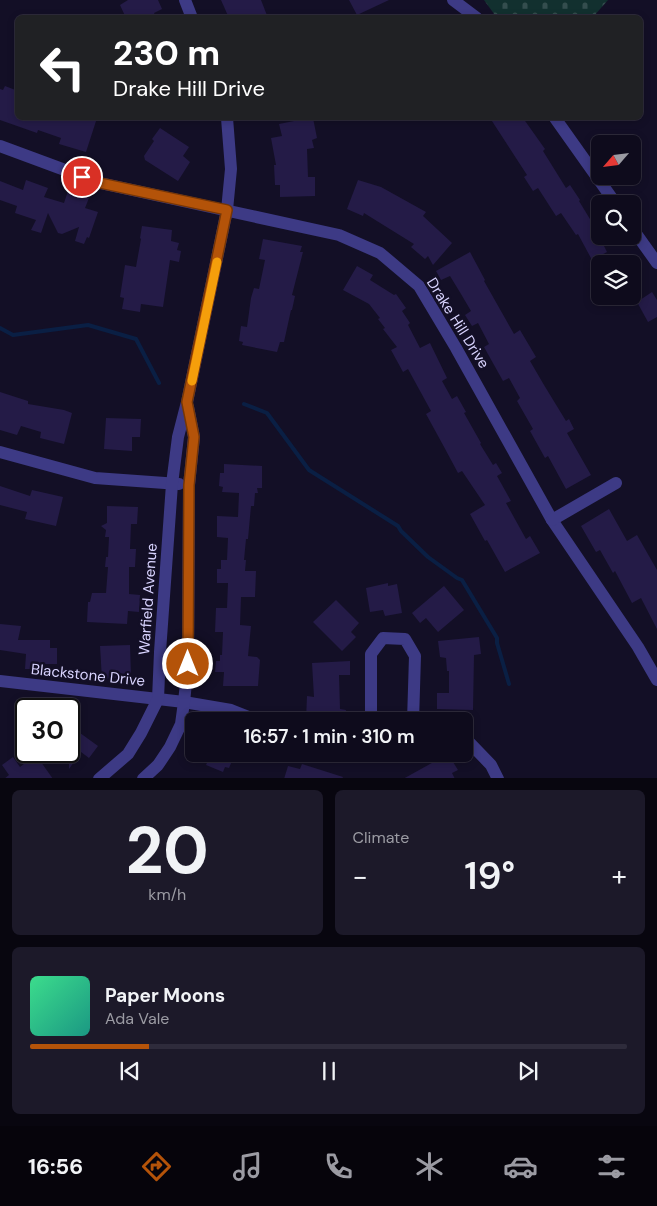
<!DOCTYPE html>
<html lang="en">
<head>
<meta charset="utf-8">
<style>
  body { margin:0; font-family:"DM Sans",sans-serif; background:#1c1929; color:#f1f3f6; height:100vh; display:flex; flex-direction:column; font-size:19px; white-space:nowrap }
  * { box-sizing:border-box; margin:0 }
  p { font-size:16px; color:#9b9ba3 }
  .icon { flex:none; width:28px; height:28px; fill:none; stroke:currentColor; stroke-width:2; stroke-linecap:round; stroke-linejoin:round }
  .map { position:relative; height:778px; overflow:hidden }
  .details { display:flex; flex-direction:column; gap:12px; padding:12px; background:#08060f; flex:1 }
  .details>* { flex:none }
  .banner { position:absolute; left:15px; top:15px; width:628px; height:105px; border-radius:8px; box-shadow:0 2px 8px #0003,0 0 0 1px #2e2b3b; background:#202124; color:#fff; overflow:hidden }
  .needle { width:32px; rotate:242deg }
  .tools { position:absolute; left:591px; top:135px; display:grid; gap:10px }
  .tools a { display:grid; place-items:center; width:50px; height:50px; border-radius:8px; background:#0e0b1c; box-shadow:0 2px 8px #0003,0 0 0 1px #2e2b3b; font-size:25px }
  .speed { position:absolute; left:15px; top:698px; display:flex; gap:10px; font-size:25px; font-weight:700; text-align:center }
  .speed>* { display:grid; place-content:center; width:65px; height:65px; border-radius:50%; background:#0e0b1c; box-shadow:0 2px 8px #0003,0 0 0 1px #2e2b3b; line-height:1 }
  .speed .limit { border:2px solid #111; border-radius:8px; background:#fff; color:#111 }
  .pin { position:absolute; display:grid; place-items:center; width:42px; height:42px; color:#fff; margin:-21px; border:2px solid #fff; border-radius:50%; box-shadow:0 1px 5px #0007 }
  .me { position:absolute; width:55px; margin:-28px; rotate:0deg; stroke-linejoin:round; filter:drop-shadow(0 0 4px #0008) }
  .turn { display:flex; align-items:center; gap:18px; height:105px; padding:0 15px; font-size:22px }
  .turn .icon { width:65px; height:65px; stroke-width:2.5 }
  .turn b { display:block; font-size:35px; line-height:42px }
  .big { font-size:38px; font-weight:600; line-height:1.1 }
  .details .widget { flex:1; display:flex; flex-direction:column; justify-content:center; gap:8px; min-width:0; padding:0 18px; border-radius:8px; background:#1c1929 }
  .details .dial { align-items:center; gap:0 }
  .dial b { font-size:65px; line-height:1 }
  .song { display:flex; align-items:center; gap:15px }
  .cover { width:60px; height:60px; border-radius:8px; background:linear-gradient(135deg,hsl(150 70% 55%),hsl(170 70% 35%)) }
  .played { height:5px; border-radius:2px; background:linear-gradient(90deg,#b45309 20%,#2e2b3b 20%) }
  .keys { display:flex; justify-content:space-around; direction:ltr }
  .heat { display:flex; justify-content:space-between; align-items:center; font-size:28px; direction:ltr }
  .details .tiles { flex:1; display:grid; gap:12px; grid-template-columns:1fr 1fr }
  .widget:last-child { grid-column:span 2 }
  .trip { position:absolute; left:185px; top:712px; width:288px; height:50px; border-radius:8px; background:#0e0b1c; box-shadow:0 2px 8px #0003,0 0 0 1px #2e2b3b; font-weight:600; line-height:50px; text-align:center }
  .dock { display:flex; height:80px; justify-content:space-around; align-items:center; background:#06040b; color:#9b9ba3 }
  .dock .icon { width:35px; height:35px }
  .dock .current { color:#b45309 }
  .dock b { font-size:22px; color:#f1f3f6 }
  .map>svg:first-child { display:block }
  .cemetery { fill:url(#cemetery-stones) }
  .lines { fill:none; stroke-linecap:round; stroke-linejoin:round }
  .stream { stroke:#0a1f44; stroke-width:4 }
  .building { fill:#241b47 }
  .minor { stroke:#3d3a85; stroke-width:12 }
  .route-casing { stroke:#753606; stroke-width:12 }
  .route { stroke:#b45309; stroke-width:9 }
  .slow { stroke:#f59e0b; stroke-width:9 }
  .labels { text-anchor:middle; stroke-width:5; stroke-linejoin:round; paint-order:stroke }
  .street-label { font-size:15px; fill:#d9d4ff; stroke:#130f26 }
</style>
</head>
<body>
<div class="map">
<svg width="657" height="779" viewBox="0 0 657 779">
  <defs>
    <pattern id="cemetery-stones" width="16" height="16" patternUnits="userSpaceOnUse" patternTransform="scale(1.25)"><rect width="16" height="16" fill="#12302f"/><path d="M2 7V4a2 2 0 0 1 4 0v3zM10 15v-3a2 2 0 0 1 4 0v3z" fill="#344d4e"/></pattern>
  </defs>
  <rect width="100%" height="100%" fill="#130f26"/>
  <!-- cemetery -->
  <polygon class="cemetery" points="484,0 608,0 593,17 497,18"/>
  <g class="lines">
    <!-- stream -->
    <g class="stream">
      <polyline points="0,328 13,335 88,325 136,339 159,383"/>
      <polyline points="244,404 267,413 309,470 398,526 401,531 428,557 457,578 462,580 497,638 497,643 509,684"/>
    </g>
  </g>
  <!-- building -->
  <g class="building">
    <polygon points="128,0 158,0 162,9 154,13 156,18 126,18 120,5"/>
    <polygon points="221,0 261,0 268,18 229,18"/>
    <polygon points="349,0 389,0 357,15"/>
    <polygon points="5,86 18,91 18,118 97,118 86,152 59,144 61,138 38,130 37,133 0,120 0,89 3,90"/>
    <polygon points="309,118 313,118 317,138 312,140 314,148 307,149 308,177 315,177 315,196 280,197 280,185 275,185 274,165 276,165 271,138 282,136 279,124"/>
    <polygon points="490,118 523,118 545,149 543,151 566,188 570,185 580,200 579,201 593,224 607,252 592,260 578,234 576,235 561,213 556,216 538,188 533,191 524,177 527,175"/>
    <polygon points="160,128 189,147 183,156 190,162 178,181 145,160 144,156 154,141 152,139"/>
    <polygon points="26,180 48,188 44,197 64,203 68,191 89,198 85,208 98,212 89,238 87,237 84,244 75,241 79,227 62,234 58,233 48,213 41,233 31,230 36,220 15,213 17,206 0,200 0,181 23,190"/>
    <polygon points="358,180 381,187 426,212 423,216 452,243 433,265 428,256 425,259 411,247 414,244 364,213 363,216 347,209"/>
    <polygon points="142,226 172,230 171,241 179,243 177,250 181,251 179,262 170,260 163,307 141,304 140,312 122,309 124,298 120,297 125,265 136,267 141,239 140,238"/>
    <polygon points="263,239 302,246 300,252 303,252 292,295 295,296 292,310 291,310 284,342 280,342 277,352 242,345 243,342 239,341 241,326 247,327 251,298 254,288 259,289 265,260 259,259"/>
    <polygon points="470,252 485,280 484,281 514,334 520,330 536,357 530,361 544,385 566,421 569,419 574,429 567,433 591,475 566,489 548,456 545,458 530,431 533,429 517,401 520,398 509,378 503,381 484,347 489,344 478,323 472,326 465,315 471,311 461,294 450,276 441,280 436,271"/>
    <polygon points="357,266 373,275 370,280 394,295 396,294 406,308 402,311 410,323 408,325 420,348 430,343 447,378 442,381 452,399 457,396 466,412 464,413 481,443 480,444 493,465 496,463 502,473 497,476 511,501 506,503 526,539 530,536 540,553 505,572 487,540 485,541 470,514 485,505 462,471 458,473 443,445 426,414 431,411 408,369 403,372 391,350 397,347 383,329 385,328 378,319 380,318 369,304 343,290"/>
    <polygon points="652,292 657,300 657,317 648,322 637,302"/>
    <polygon points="0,392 28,401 28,404 64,410 72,413 64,444 40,438 41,432 21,426 17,435 0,430"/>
    <polygon points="106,418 141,419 140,437 132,437 132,451 104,449"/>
    <polygon points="224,464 262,466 262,488 257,488 258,493 255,493 254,506 251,506 248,539 246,539 244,560 246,560 245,571 256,571 255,597 241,597 240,625 251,626 248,656 257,657 260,660 258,686 223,686 224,672 215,672 216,661 220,661 220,655 222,655 223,632 215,632 216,608 227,608 228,583 217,583 217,569 221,569 221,560 227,560 228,538 217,537 217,516 238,517 239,493 222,492 223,487 219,486 220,473 224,473"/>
    <polygon points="0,486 30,496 32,490 63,497 56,526 25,519 27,512 0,505"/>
    <polygon points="107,506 138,507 137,524 131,524 130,549 136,549 135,567 129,567 129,594 140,595 139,612 128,611 127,624 87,622 88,602 90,602 92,593 106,593 108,567 105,567 106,557 108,557 109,537 105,537 106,530 101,526 107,523"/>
    <polygon points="609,509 627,541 637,535 657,570 657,629 641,598 632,603 615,571 613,573 600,550 596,552 581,526"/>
    <polygon points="388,583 388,586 397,584 402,613 385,616 383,610 370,612 366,588"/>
    <polygon points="444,586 464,610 438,632 426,618 420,623 412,613"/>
    <polygon points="336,600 359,623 351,632 356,637 342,651 313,622"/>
    <polygon points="0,624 21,626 18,640 50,640 50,648 57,648 57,664 41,664 41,669 25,669 26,654 0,650"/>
    <polygon points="479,637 481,654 474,655 473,710 437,709 437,693 449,693 449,671 447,671 446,658 440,657 438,641"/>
    <polygon points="130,645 131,677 102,679 100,646"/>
    <polygon points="350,661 350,675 339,675 340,709 346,710 345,721 306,720 307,696 314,697 312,663"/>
    <polygon points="69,725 98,746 89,758 81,752 69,769 69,760 57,751 69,751"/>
    <polygon points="211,754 235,754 229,768 225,767 223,772 206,765"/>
    <polygon points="448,754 458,770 452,773 455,779 403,779"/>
    <polygon points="36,755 53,779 4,779 9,775 2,765 13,757 20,767"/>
    <polygon points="302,764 343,777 342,779 284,779 288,766 300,769"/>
  </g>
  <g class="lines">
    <!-- minor -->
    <g class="minor">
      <polyline points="185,0 192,18"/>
      <polyline points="453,0 477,18"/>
      <polyline points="555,118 616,204"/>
      <polyline points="0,146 100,183 339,235 380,253 419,286 456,348 552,520 638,647 657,680"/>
      <polyline points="632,228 657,263"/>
      <polyline points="0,452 95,478 179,484"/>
      <polyline points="552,520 616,483"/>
      <polyline points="0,681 184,702 231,710 259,721"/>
      <polyline points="371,721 371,654 383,638 405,639 415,656 413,721"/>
      <polyline points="464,737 491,765 498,779"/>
      <polyline points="99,779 128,754 141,733 158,699 160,652 172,484 178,437 187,402 227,210 231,169 227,118"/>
      <polyline points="143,779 158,765 170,747 181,724 184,702 188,664 189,485 194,437 188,407"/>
    </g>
  </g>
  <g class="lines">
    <!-- route casing -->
    <g class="route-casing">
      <polyline id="route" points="82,177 100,183 227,210 187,402 194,437 189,485 188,664"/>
    </g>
    <!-- route -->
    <use href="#route" class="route"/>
    <!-- slow -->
    <polyline class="slow" points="192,381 217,262"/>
  </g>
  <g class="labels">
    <!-- street labels -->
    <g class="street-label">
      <text transform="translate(458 323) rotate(58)" y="5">Drake Hill Drive</text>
      <text transform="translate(148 599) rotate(-86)" y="5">Warfield Avenue</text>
      <text transform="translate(88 675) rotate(6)" y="5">Blackstone Drive</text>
    </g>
  </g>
</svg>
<div class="tools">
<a><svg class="needle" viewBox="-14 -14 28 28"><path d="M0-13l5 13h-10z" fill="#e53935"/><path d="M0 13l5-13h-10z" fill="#9b9ba3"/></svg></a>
<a><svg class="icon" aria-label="search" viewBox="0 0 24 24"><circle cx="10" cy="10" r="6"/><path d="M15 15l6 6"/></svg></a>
<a><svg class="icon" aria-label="layers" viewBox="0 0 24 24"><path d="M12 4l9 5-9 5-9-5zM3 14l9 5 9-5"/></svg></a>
</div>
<div class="speed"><div class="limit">30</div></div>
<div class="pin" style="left:82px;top:177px;background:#d93025"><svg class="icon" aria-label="arrive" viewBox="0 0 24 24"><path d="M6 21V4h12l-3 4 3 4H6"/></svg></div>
<svg class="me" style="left:188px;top:664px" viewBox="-20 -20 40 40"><circle r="17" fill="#b45309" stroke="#fff" stroke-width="3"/><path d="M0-11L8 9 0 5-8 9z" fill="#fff"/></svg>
<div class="trip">16:57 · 1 min · 310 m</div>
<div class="banner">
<div class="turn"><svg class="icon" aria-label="left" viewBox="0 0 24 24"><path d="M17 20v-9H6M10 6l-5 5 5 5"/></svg><div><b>230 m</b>Drake Hill Drive</div></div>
</div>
</div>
<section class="details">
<div class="tiles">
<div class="widget dial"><b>20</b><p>km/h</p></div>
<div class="widget"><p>Climate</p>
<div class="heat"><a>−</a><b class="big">19°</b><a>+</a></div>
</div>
<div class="widget">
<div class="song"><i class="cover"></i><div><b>Paper Moons</b><p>Ada Vale</p></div></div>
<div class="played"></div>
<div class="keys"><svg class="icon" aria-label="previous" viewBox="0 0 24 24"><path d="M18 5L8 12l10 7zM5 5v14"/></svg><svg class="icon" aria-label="pause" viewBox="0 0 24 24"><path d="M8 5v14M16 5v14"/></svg><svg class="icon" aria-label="next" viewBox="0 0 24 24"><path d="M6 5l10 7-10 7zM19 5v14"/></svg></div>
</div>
</div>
</section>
<nav class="dock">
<b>16:56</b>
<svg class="icon current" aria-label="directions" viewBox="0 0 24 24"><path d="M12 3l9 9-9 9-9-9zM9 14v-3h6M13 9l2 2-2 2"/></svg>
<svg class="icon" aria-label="music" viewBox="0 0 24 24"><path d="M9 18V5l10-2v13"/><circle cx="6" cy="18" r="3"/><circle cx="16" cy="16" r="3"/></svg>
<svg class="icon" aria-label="phone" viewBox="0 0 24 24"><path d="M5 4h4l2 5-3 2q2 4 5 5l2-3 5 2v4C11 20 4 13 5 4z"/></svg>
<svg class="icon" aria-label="climate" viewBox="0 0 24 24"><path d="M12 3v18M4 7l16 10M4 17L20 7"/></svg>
<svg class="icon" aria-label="car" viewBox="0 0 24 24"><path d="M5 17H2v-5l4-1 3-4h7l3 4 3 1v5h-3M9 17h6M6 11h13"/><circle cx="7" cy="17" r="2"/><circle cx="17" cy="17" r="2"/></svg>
<svg class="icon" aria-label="filters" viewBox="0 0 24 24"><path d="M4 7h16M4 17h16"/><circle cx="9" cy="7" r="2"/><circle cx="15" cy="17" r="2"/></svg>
</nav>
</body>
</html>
